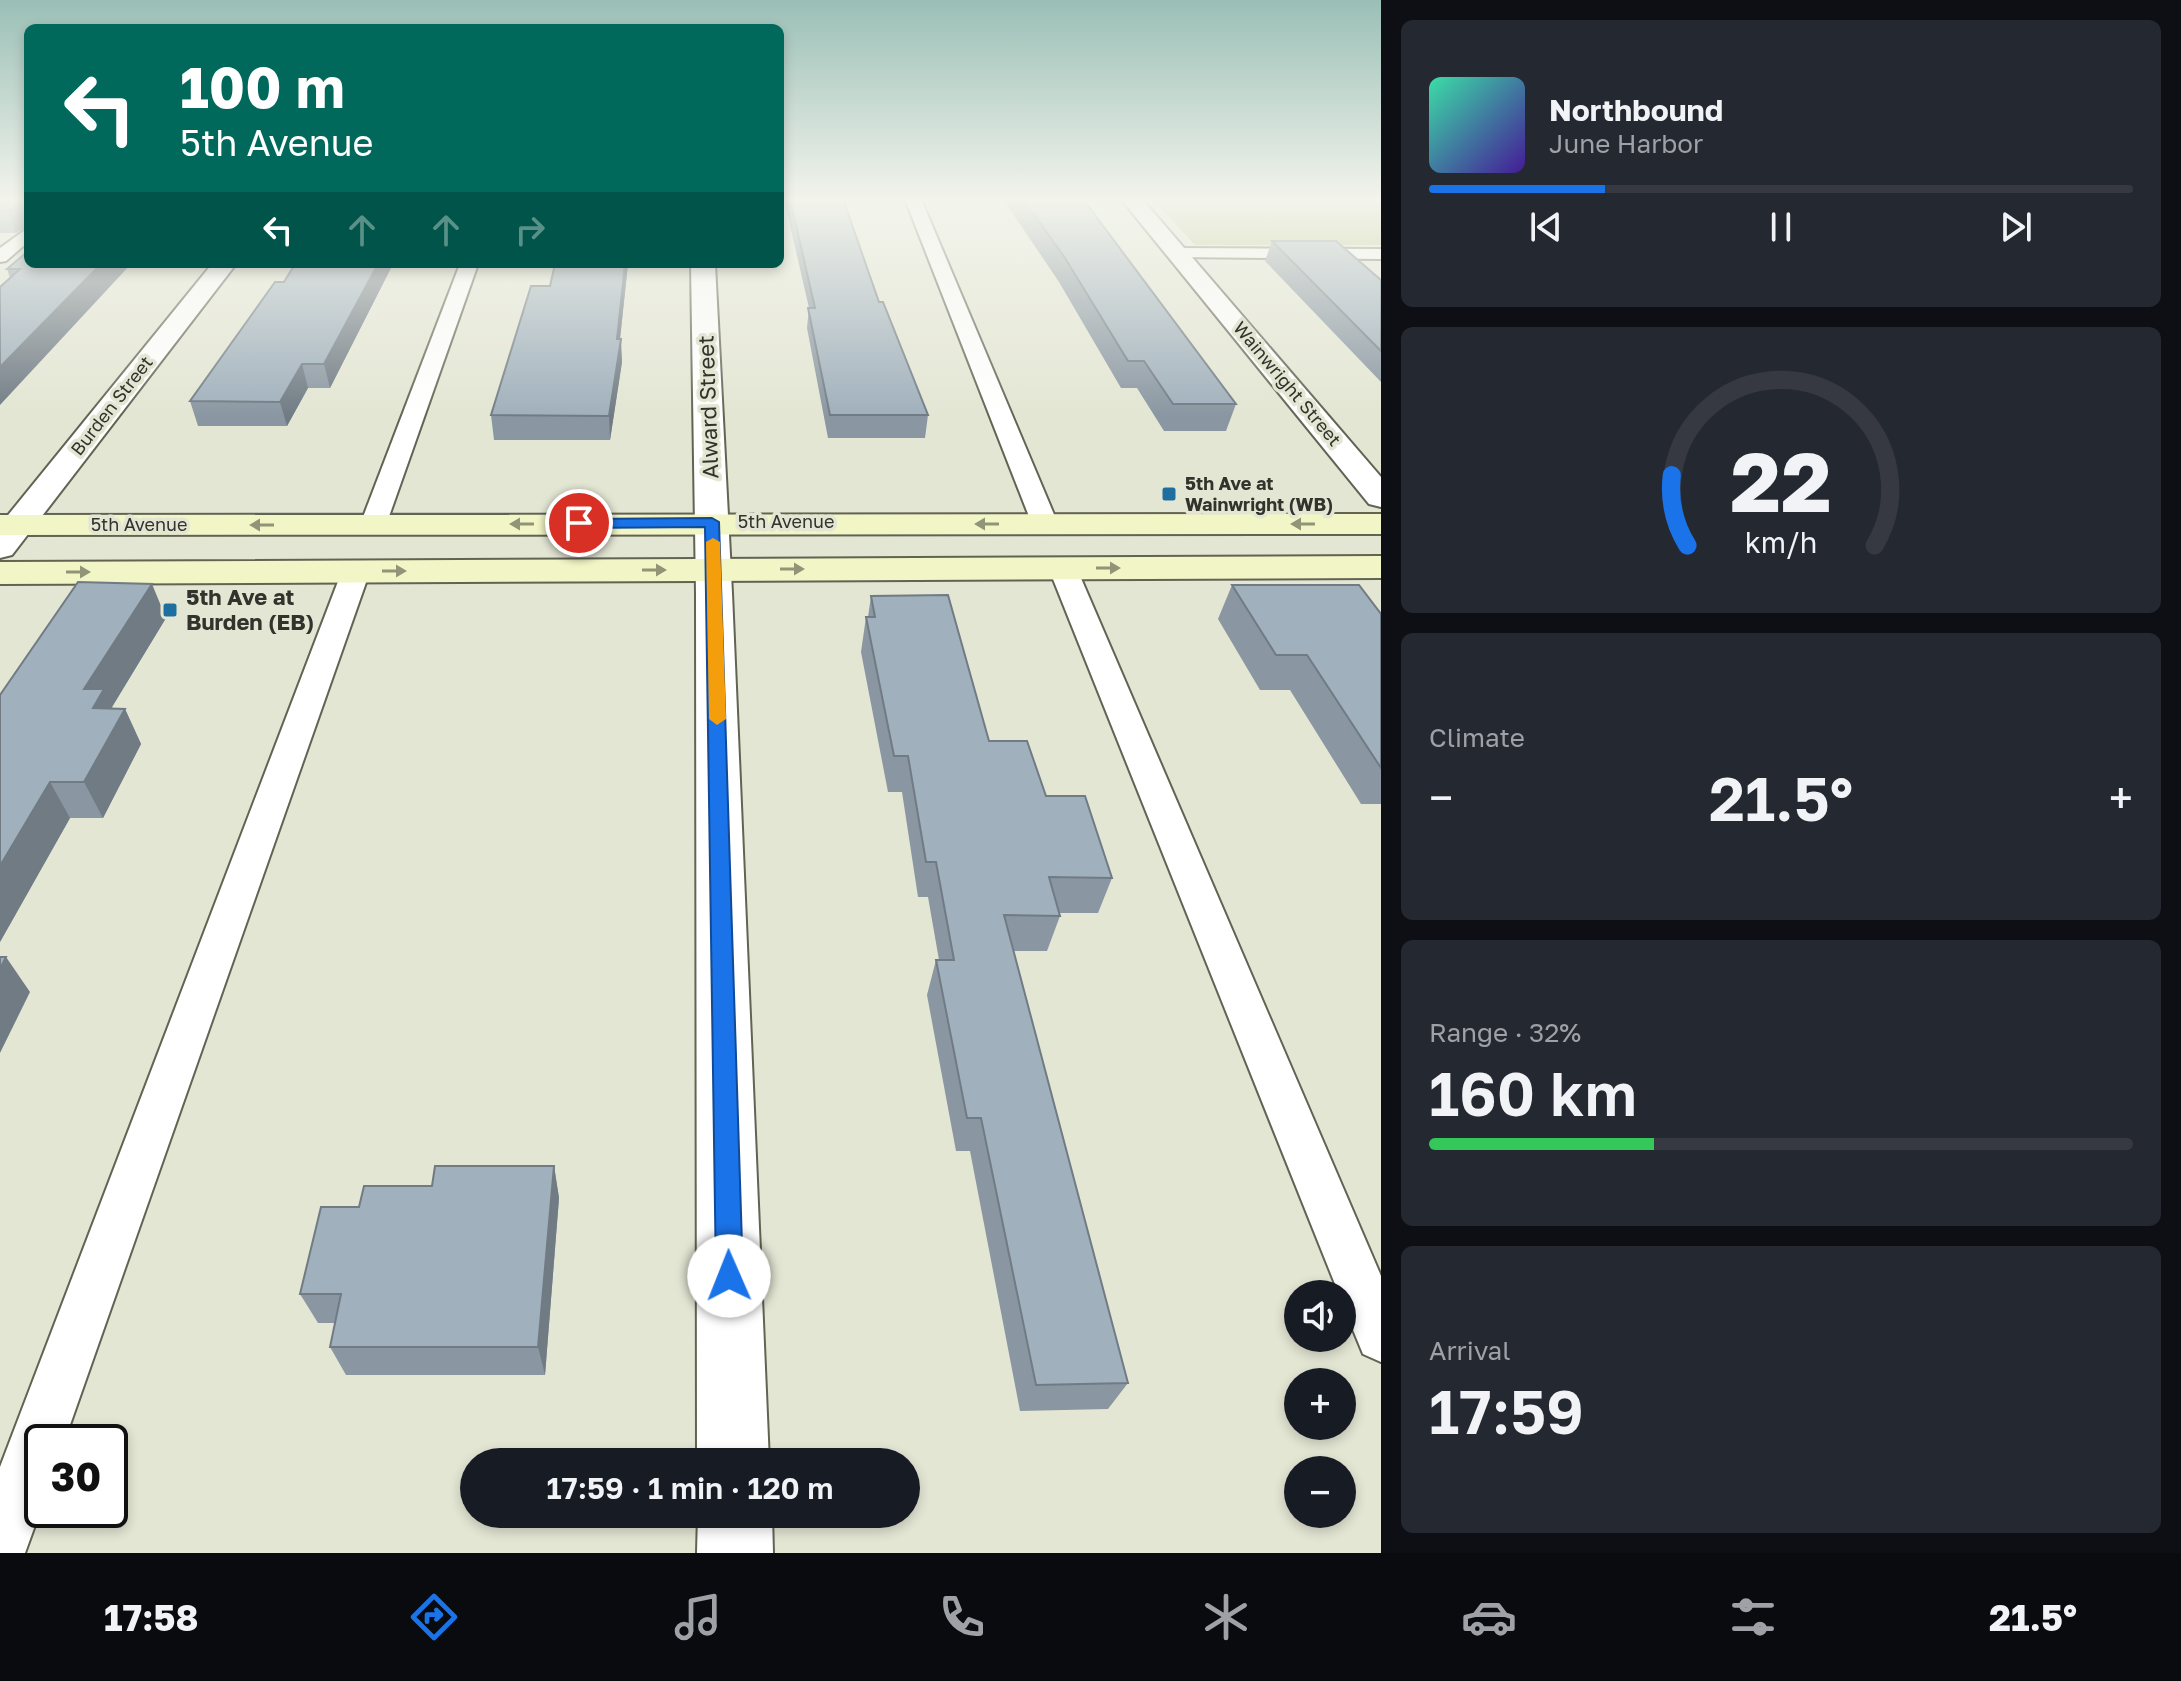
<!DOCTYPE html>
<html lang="en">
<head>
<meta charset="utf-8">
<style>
  body { margin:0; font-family:"Golos Text",sans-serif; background:#242831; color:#f1f3f6; height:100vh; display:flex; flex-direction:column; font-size:30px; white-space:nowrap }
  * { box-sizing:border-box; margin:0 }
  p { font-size:26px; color:#9ea1a6 }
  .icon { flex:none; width:44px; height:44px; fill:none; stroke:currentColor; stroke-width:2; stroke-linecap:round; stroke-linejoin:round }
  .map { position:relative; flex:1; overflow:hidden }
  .drawer { display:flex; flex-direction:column; gap:20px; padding:20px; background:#0d0f14; width:800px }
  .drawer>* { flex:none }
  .banner { position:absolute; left:24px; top:24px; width:760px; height:244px; border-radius:12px; box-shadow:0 4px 12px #0003; background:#00695c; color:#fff; overflow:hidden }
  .buttons { position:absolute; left:1284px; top:1280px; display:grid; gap:16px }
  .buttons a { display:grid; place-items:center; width:72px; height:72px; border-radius:50%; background:#171b24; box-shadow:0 4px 12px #0003; font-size:40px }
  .speed { position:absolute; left:24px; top:1424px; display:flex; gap:16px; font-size:40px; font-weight:700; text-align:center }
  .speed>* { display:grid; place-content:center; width:104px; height:104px; border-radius:50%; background:#171b24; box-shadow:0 4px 12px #0003; line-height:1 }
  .speed .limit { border:4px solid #111; border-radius:12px; background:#fff; color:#111 }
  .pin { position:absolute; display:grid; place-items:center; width:68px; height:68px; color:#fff; margin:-34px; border:4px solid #fff; border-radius:50%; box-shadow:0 2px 8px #0007 }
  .me { position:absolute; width:88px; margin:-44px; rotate:359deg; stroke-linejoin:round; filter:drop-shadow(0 0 6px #0008) }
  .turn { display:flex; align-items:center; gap:28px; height:168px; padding:0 24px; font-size:36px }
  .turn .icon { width:104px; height:104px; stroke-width:2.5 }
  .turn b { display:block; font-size:56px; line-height:68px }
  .lanes { display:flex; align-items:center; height:76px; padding:0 24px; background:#0003; justify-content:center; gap:40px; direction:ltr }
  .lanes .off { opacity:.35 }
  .big { font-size:60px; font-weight:600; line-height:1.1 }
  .drawer .widget { flex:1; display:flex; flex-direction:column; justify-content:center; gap:12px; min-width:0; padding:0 28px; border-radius:12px; background:#242831 }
  .drawer .dial { align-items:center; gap:0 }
  .dial svg { height:208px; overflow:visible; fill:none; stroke:#363941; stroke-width:7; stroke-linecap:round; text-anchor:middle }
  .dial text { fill:#f1f3f6; stroke:none }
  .song { display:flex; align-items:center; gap:24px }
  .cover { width:96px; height:96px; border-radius:12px; background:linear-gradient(135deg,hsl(160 70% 55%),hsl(260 70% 35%)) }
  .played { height:8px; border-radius:4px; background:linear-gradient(90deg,#1a73e8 25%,#363941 25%) }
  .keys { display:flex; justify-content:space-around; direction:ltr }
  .heat { display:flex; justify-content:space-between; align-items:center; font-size:44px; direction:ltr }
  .charge { height:12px; border-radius:6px; background:linear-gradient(90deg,#34c759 32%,#363941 0) }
  .trip { position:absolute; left:460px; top:1448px; width:460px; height:80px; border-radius:40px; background:#171b24; box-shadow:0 4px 12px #0003; font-weight:600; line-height:80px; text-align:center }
  .tabs { display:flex; height:128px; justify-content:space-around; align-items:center; background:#090b0e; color:#9ea1a6 }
  .tabs .icon { width:56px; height:56px }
  .tabs .active { color:#1a73e8 }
  .tabs b { font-size:36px; color:#f1f3f6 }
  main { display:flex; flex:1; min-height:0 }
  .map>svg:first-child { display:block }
  .green { fill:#c0c68e }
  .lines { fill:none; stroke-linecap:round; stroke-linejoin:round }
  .lane-casing { stroke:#616353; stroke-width:4 }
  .street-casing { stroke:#616353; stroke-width:4 }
  .secondary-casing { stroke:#616353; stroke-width:4 }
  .lane { fill:#fff; fill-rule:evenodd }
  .street { fill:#fff; fill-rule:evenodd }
  .secondary { fill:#f2f5c5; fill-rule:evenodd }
  .wall { fill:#8a97a2 }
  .shaded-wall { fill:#707b84 }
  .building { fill:#a0b0bc; stroke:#707b84; stroke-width:2 }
  .oneway { fill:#929478 }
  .route { fill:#1a73e8; stroke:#114b97; stroke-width:2 }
  .slow { fill:#f59e0b }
  .poi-dot { fill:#1e6fa0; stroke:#e4e6d4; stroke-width:3 }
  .labels { text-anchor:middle; stroke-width:7; stroke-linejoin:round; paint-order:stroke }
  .far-street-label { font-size:18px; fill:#32332c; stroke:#e4e6d4 }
  .far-poi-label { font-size:18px; font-weight:bold; fill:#32332c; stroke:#e4e6d4; text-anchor:start }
  .street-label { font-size:22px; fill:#32332c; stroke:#e4e6d4 }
  .poi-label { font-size:22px; font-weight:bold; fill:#32332c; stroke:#e4e6d4; text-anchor:start }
</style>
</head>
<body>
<main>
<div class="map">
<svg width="1381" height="1553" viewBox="0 0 1381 1553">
  <rect width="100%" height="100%" fill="#e4e6d4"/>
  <!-- green -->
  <polygon class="green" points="1153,199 1381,199 1381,245 1195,245"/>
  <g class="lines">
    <!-- lane casing -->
    <g class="lane-casing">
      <g id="lane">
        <polygon points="905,199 921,199 1058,524 1054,530 1036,530 1032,524"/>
        <polygon points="28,228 28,242 6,261 0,262 0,248"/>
        <polygon points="1177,248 1381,249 1381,259 1171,257 1168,253 1171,249"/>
        <polygon points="460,264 478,264 386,525 382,531 364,531 360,525"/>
        <polygon points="1063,561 1073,563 1077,569 1381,1276 1381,1362 1363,1354 1342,1303 1342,1294 1339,1294 1049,569 1053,563"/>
        <polygon points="356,563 366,565 370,571 64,1442 42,1442 42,1506 25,1553 0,1553 0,1467 342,571 346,565"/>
      </g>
    </g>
    <!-- street casing -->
    <g class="street-casing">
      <g id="street">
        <polygon points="1121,199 1142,199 1381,477 1381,507 1369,504"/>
        <polygon points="212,264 236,264 12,555 0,558 0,525"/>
        <polygon points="691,264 715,264 732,593 769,1462 697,1462 696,593"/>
        <polygon points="698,1514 772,1514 773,1553 697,1553"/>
      </g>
    </g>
    <!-- secondary casing -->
    <g class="secondary-casing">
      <g id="secondary">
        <polygon points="1381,514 1381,534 0,535 0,515"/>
        <polygon points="1381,556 1381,578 0,584 0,562"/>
      </g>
    </g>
    <!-- lane -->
    <use href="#lane" class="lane"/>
    <!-- street -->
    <use href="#street" class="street"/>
    <!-- secondary -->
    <use href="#secondary" class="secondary"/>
  </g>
  <!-- wall -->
  <g class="wall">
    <polygon points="0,199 28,199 28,225 16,233 0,233"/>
    <polygon points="784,199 843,199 879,302 928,415 925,438 828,438 807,328 809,308"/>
    <polygon points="1003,199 1083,199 1236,404 1226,431 1164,431 1137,388 1121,388 1059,282"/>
    <polygon points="1272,241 1381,280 1381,382 1265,261"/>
    <polygon points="28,264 10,278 7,269"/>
    <polygon points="295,264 393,264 330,388 308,388 287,426 198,426 190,401 284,282"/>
    <polygon points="555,264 628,264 620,339 622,362 610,440 494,440 491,415 550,286"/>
    <polygon points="78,582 166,618 112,707 112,708 125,709 141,744 103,818 70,818 0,942"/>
    <polygon points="1232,585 1381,614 1381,804 1361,804 1290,690 1260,690 1218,619"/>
    <polygon points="871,596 989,741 1046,796 1112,878 1098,913 1059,913 1060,916 1047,951 1013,951 1128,1383 1108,1409 1020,1411 970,1151 956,1151 927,995 936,960 939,960 928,897 918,897 902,792 888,792 861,652 866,617 868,617"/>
    <polygon points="554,1166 559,1198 545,1375 346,1375 330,1347 335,1323 318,1323 300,1294 359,1207 432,1186"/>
  </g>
  <!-- shaded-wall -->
  <g class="shaded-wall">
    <polygon points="20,204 28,225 16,233 8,211"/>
    <polygon points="101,264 131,264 0,405 0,367"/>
    <polygon points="378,264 393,264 330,388 324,364"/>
    <polygon points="625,264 628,264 619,348 621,339 622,362 610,440 609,416"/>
    <polygon points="302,364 308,388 287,426 280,402"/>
    <polygon points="152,584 166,618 112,707 118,721 125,709 141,744 103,818 84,782 84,689"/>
    <polygon points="50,782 70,818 0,942 0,866"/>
    <polygon points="6,957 30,992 0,1053 0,969"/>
    <polygon points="554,1166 559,1198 545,1375 538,1347"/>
  </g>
  <!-- building -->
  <g class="building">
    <polygon points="0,199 28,199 28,211 23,211 20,204 8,211 0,211"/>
    <polygon points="790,199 843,199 879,302 883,302 928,415 830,415 808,308 815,308"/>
    <polygon points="1023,199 1083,199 1236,404 1173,404 1144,361 1128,361 1065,258"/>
    <polygon points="1272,241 1336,241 1381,280 1381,351"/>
    <polygon points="28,251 28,264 101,264 0,367 0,287 20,269 7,269"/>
    <polygon points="295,264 378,264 324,364 302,364 280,402 190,401 275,282 284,282"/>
    <polygon points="555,264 625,264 617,339 621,339 609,416 491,415 531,286 550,286"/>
    <polygon points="78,582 152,584 84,689 104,689 93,708 125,709 84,782 50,782 0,866 0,695"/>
    <polygon points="1232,585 1359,585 1381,614 1381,768 1307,655 1276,655"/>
    <polygon points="948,595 989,741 1027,741 1046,796 1085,796 1112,878 1049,877 1060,916 1004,915 1128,1383 1036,1385 981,1118 967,1118 936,960 954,960 936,862 926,862 908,756 894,756 866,617 875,617 871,596"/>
    <polygon points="0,957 6,957 0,969"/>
    <polygon points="435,1166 554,1166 538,1347 330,1347 341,1294 300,1294 321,1207 359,1207 364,1186 432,1186"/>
  </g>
  <!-- one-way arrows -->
  <defs><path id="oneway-solid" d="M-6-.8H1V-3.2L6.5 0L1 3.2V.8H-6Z" transform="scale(2)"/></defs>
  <g class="oneway">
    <use href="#oneway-solid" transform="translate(522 524) rotate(180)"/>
    <use href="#oneway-solid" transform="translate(987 524) rotate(-180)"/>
    <use href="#oneway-solid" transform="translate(1303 524) rotate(180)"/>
    <use href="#oneway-solid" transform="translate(262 525) rotate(180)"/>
    <use href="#oneway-solid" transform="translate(1108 568)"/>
    <use href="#oneway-solid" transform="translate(792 569)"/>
    <use href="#oneway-solid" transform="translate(654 570)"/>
    <use href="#oneway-solid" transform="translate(394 571)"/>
    <use href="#oneway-solid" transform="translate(78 572)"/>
  </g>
  <!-- sky -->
  <linearGradient id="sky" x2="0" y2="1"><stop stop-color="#9abfb6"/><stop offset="0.48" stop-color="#f3f4ec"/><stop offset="1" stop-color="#f3f4ec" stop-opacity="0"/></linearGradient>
  <rect width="1381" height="416" fill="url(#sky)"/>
  <!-- route -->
  <polygon class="route" points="712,518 719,522 743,1276 739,1285 729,1289 720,1285 716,1276 705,527 579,528 572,523 579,519"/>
  <!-- slow -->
  <polygon class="slow" points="713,538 720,542 726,719 717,725 709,719 706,542"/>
  <!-- markers -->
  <g class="poi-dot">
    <rect x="1161" y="486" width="16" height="16" rx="4"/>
    <rect x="162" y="602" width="16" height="16" rx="4"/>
  </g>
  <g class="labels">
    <!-- far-street labels -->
    <g class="far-street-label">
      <text transform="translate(1287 384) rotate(50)" y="6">Wainwright Street</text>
      <text transform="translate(112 406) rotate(-52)" y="6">Burden Street</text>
      <text x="786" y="528">5th Avenue</text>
      <text x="139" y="531">5th Avenue</text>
    </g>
    <!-- far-poi labels -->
    <g class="far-poi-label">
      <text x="1185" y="490">5th Ave at<tspan x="1185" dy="21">Wainwright (WB)</tspan></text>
    </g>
    <!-- street labels -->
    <g class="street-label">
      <text transform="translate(708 407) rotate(-92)" y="8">Alward Street</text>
    </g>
    <!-- poi labels -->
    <g class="poi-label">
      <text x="186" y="605">5th Ave at<tspan x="186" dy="25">Burden (EB)</tspan></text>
    </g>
  </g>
</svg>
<div class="buttons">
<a><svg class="icon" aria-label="sound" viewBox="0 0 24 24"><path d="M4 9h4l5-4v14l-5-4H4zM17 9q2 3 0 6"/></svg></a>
<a>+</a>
<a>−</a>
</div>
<div class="speed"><div class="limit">30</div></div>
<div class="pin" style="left:579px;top:523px;background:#d93025"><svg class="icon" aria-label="arrive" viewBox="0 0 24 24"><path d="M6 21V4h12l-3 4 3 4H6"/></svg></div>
<svg class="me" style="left:729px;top:1276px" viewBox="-20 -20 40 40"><circle r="19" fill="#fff"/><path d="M0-13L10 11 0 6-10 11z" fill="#1a73e8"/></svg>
<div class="trip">17:59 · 1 min · 120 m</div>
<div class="banner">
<div class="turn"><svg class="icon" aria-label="left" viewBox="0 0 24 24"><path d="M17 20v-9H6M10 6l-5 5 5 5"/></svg><div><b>100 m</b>5th Avenue</div></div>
<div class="lanes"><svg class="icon" aria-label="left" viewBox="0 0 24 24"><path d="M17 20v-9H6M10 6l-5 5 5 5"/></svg><svg class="icon off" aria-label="ahead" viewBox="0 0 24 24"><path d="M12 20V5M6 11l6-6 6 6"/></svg><svg class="icon off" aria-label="ahead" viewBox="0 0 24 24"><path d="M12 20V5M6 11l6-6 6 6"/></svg><svg class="icon off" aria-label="right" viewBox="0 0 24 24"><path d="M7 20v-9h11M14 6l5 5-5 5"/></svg></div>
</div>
</div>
<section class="drawer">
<div class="widget">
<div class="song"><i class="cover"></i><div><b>Northbound</b><p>June Harbor</p></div></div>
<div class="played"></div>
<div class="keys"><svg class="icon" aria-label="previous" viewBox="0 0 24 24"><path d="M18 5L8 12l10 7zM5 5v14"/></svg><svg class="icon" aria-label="pause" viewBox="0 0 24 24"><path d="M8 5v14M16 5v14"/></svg><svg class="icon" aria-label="next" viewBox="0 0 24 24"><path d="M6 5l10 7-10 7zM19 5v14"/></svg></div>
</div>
<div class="widget dial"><svg viewBox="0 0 100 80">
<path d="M14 69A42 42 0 1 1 86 69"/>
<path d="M14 69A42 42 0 0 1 8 42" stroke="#1a73e8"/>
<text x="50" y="56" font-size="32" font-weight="700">22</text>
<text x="50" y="72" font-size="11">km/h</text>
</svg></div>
<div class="widget"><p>Climate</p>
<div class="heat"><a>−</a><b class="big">21.5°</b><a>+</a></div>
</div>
<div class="widget"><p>Range · 32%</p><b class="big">160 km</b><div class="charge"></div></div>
<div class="widget"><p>Arrival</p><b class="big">17:59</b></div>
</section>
</main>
<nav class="tabs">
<b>17:58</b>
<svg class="icon active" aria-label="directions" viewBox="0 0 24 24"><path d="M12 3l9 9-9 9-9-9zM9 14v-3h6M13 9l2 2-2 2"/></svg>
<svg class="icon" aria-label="music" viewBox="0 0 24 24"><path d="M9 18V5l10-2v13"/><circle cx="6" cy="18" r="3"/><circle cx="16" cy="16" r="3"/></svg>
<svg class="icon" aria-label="phone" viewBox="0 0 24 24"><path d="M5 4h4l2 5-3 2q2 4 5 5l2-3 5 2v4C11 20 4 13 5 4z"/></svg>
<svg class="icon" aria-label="climate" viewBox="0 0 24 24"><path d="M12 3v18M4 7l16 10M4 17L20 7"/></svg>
<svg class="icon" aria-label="car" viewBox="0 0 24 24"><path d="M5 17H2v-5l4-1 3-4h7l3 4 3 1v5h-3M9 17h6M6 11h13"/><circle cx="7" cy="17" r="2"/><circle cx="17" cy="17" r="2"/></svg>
<svg class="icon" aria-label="filters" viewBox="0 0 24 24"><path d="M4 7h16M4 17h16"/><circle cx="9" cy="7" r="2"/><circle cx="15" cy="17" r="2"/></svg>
<b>21.5°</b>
</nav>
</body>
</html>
